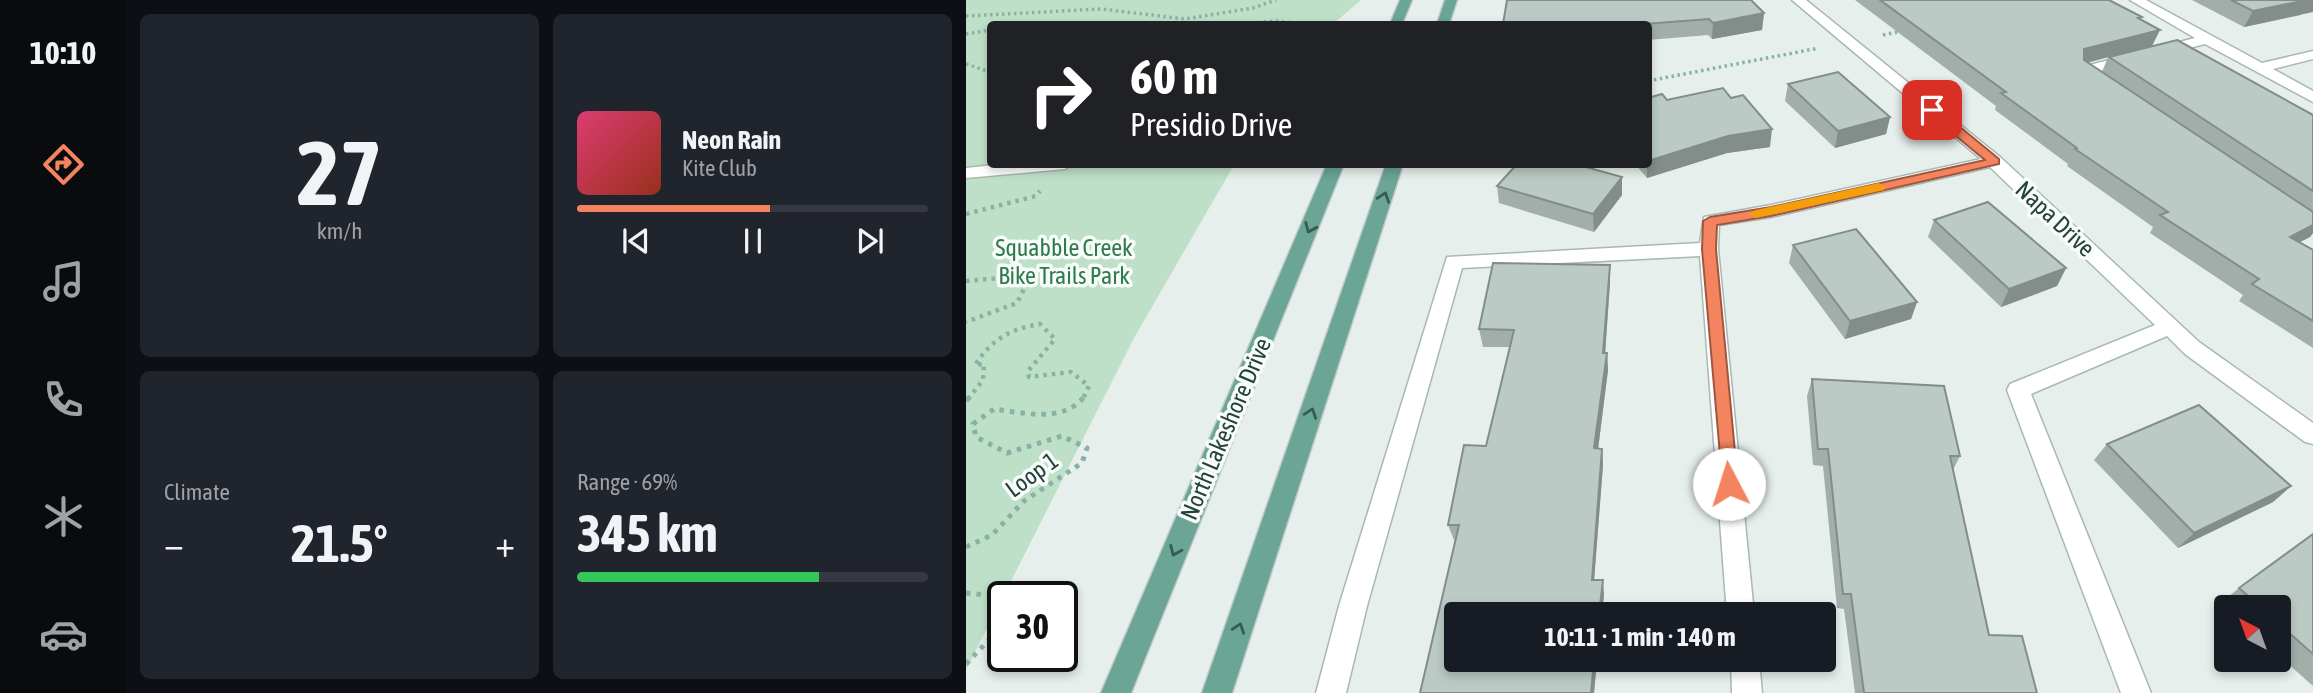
<!DOCTYPE html>
<html lang="en">
<head>
<meta charset="utf-8">
<style>
  body { margin:0; font-family:"Asap Condensed",sans-serif; background:#20242c; color:#f1f3f6; height:100vh; display:flex; flex-direction:column; font-size:26px; white-space:nowrap }
  * { box-sizing:border-box; margin:0 }
  p { font-size:23px; color:#9ea1a6 }
  .icon { flex:none; width:38px; height:38px; fill:none; stroke:currentColor; stroke-width:2; stroke-linecap:round; stroke-linejoin:round }
  .map { position:relative; flex:1; overflow:hidden }
  .side { display:flex; flex-direction:column; gap:14px; padding:14px; background:#0d0f14; width:840px }
  .side>* { flex:none }
  .hud { position:absolute; left:21px; top:21px; width:665px; height:147px; border-radius:7px; box-shadow:0 4px 10px #0003; background:#202124; color:#fff; overflow:hidden }
  .needle { width:46px; rotate:319deg }
  .fabs { position:absolute; left:1248px; top:595px; display:grid; gap:14px }
  .fabs a { display:grid; place-items:center; width:77px; height:77px; border-radius:7px; background:#171b24; box-shadow:0 4px 10px #0003; font-size:35px }
  .speed { position:absolute; left:21px; top:581px; display:flex; gap:14px; font-size:35px; font-weight:700; text-align:center }
  .speed>* { display:grid; place-content:center; width:91px; height:91px; border-radius:50%; background:#171b24; box-shadow:0 4px 10px #0003; line-height:1 }
  .speed .limit { border:4px solid #111; border-radius:10px; background:#fff; color:#111 }
  .pin { position:absolute; display:grid; place-items:center; width:60px; height:60px; color:#fff; margin:-30px; border-radius:14px; box-shadow:0 4px 10px #0006 }
  .me { position:absolute; width:77px; margin:-38px; rotate:355deg; stroke-linejoin:round; filter:drop-shadow(0 0 5px #0008) }
  .turn { display:flex; align-items:center; gap:24px; height:147px; padding:0 28px; font-size:32px }
  .turn .icon { width:91px; height:91px; stroke-width:2.5 }
  .turn b { display:block; font-size:49px; line-height:60px }
  .big { font-size:52px; font-weight:700; line-height:1.1 }
  .side .widget { flex:1; display:flex; flex-direction:column; justify-content:center; gap:10px; min-width:0; padding:0 24px; border-radius:10px; background:#20242c }
  .side .dial { align-items:center; gap:0 }
  .dial b { font-size:91px; line-height:1 }
  .song { display:flex; align-items:center; gap:21px }
  .cover { width:84px; height:84px; border-radius:10px; background:linear-gradient(135deg,hsl(340 70% 55%),hsl(10 70% 35%)) }
  .played { height:7px; border-radius:4px; background:linear-gradient(90deg,#f4845f 55%,#363941 55%) }
  .keys { display:flex; justify-content:space-around; direction:ltr }
  .heat { display:flex; justify-content:space-between; align-items:center; font-size:38px; direction:ltr }
  .charge { height:10px; border-radius:5px; background:linear-gradient(90deg,#34c759 69%,#363941 0) }
  .side .tiles { flex:1; display:grid; gap:14px; grid-template-columns:repeat(2,1fr) }
  .trip { position:absolute; left:478px; top:602px; width:392px; height:70px; border-radius:7px; background:#171b24; box-shadow:0 4px 10px #0003; font-weight:700; line-height:70px; text-align:center }
  main { display:flex; flex:1; min-height:0 }
  .menu { display:flex; flex-direction:column; width:126px; justify-content:space-around; align-items:center; background:#090b0e; color:#9ea1a6 }
  .menu .icon { width:49px; height:49px }
  .menu .active { color:#f4845f }
  .menu b { font-size:32px; color:#f1f3f6 }
  .map>svg:first-child { display:block }
  .green { fill:#bfe0c8 }
  .lines { fill:none; stroke-linecap:round; stroke-linejoin:round }
  .minor-casing { stroke:#a8b8b2; stroke-width:3 }
  .major-casing { stroke:#c2cac8; stroke-width:3 }
  .path-far2 { stroke:#86b3a5; stroke-width:3.5; stroke-dasharray:2.5 3.5; stroke-linecap:butt }
  .path-far1 { stroke:#86b3a5; stroke-width:4.5; stroke-dasharray:3.5 5; stroke-linecap:butt }
  .path { stroke:#86b3a5; stroke-width:5; stroke-dasharray:4.5 6; stroke-linecap:butt }
  .minor { fill:#fff; fill-rule:evenodd }
  .major { fill:#6aa596; fill-rule:evenodd }
  .wall { fill:#a1aea9; fill-rule:evenodd }
  .shaded-wall { fill:#838d89 }
  .building { fill:#bbcac4; stroke:#838d89; stroke-width:2 }
  .oneway { stroke:#365b51 }
  .route { fill:#f4845f; stroke:#9f563e; stroke-width:2 }
  .slow { fill:#f59e0b }
  .labels { text-anchor:middle; stroke-width:7; stroke-linejoin:round; paint-order:stroke }
  .street-label { font-size:24px; fill:#24423a; stroke:#f7fbf9 }
  .park-label { font-size:24px; fill:#2d7a4b; stroke:#f7fbf9 }
</style>
</head>
<body>
<main>
<nav class="menu">
<b>10:10</b>
<svg class="icon active" aria-label="directions" viewBox="0 0 24 24"><path d="M12 3l9 9-9 9-9-9zM9 14v-3h6M13 9l2 2-2 2"/></svg>
<svg class="icon" aria-label="music" viewBox="0 0 24 24"><path d="M9 18V5l10-2v13"/><circle cx="6" cy="18" r="3"/><circle cx="16" cy="16" r="3"/></svg>
<svg class="icon" aria-label="phone" viewBox="0 0 24 24"><path d="M5 4h4l2 5-3 2q2 4 5 5l2-3 5 2v4C11 20 4 13 5 4z"/></svg>
<svg class="icon" aria-label="climate" viewBox="0 0 24 24"><path d="M12 3v18M4 7l16 10M4 17L20 7"/></svg>
<svg class="icon" aria-label="car" viewBox="0 0 24 24"><path d="M5 17H2v-5l4-1 3-4h7l3 4 3 1v5h-3M9 17h6M6 11h13"/><circle cx="7" cy="17" r="2"/><circle cx="17" cy="17" r="2"/></svg>
</nav>
<section class="side">
<div class="tiles">
<div class="widget dial"><b>27</b><p>km/h</p></div>
<div class="widget">
<div class="song"><i class="cover"></i><div><b>Neon Rain</b><p>Kite Club</p></div></div>
<div class="played"></div>
<div class="keys"><svg class="icon" aria-label="previous" viewBox="0 0 24 24"><path d="M18 5L8 12l10 7zM5 5v14"/></svg><svg class="icon" aria-label="pause" viewBox="0 0 24 24"><path d="M8 5v14M16 5v14"/></svg><svg class="icon" aria-label="next" viewBox="0 0 24 24"><path d="M6 5l10 7-10 7zM19 5v14"/></svg></div>
</div>
<div class="widget"><p>Climate</p>
<div class="heat"><a>−</a><b class="big">21.5°</b><a>+</a></div>
</div>
<div class="widget"><p>Range · 69%</p><b class="big">345 km</b><div class="charge"></div></div>
</div>
</section>
<div class="map">
<svg width="1347" height="693" viewBox="0 0 1347 693">
  <rect width="100%" height="100%" fill="#e6efeb"/>
  <!-- green -->
  <polygon class="green" points="0,0 395,0 367,24 24,24 24,164 268,165 168,338 0,670"/>
  <g class="lines">
    <!-- minor casing -->
    <g class="minor-casing">
      <g id="minor">
        <polygon points="826,0 840,0 1034,157 1233,342 1347,423 1347,444 1339,442 1219,354 1201,336 1065,394 1185,693 1155,693 1041,390 1044,384 1189,325 1024,167 805,217 753,225 752,249 788,614 761,614 734,256 496,268 401,606 380,693 350,693 373,606 481,257 734,243 738,217 805,205 1015,159"/>
        <polygon points="1164,0 1180,0 1296,63 1347,51 1347,59 1307,69 1347,91 1347,102 1239,44 1129,72 1137,79 1135,82 1125,82 1112,74 1112,68 1229,38"/>
        <polygon points="38,164 107,164 99,169 0,178 0,168"/>
        <polygon points="765,660 793,660 796,693 766,693"/>
      </g>
    </g>
    <!-- major casing -->
    <g class="major-casing">
      <g id="major">
        <polygon points="434,0 446,0 436,24 424,24"/>
        <polygon points="479,0 491,0 483,24 471,24"/>
        <polygon points="361,164 378,164 165,693 135,693"/>
        <polygon points="420,164 437,164 266,693 236,693"/>
      </g>
    </g>
    <!-- path-far2 -->
    <g class="path-far2">
      <polyline points="0,16 135,9 219,19 287,8 310,0"/>
      <polyline points="274,24 310,21 337,24"/>
      <polyline points="0,34 24,30"/>
      <polyline points="917,35 936,31"/>
      <polyline points="0,64 24,72"/>
      <polyline points="682,81 853,48"/>
    </g>
    <!-- path-far1 -->
    <g class="path-far1">
      <polyline points="0,214 70,196 74,191"/>
      <polyline points="0,281 48,277 60,285 51,303 0,322"/>
      <path d="M2 399 17 380 18 364 9 365C26 339 44 329 74 324L89 339 62 371 63 377 105 372 123 386 117 399"/>
    </g>
    <!-- path -->
    <g class="path">
      <polyline points="0,401 3,397"/>
      <path d="M0 547 26 535 58 501 116 463 121 448 96 436 41 453 10 437 7 424 28 409C58 413 97 423 118 397"/>
      <polyline points="0,593 41,597"/>
      <polyline points="0,664 37,625"/>
    </g>
    <!-- minor -->
    <use href="#minor" class="minor"/>
    <!-- major -->
    <use href="#major" class="major"/>
  </g>
  <!-- wall -->
  <g class="wall">
    <path d="M889 0H1143L1175 20 1186 46 1347 115V233L1344 237 1334 242 1347 250V348L1273 301 1277 295 1184 233 1187 227 1101 166 1102 164 1029 110 1030 106ZM1142 57 1136 72 1122 63Z"/>
    <polygon points="1226,0 1347,0 1335,15 1278,27"/>
    <polygon points="798,13 796,30 746,39 742,35 682,40 682,24"/>
    <polygon points="822,84 924,117 920,134 869,148 819,101"/>
    <polygon points="765,98 804,147 761,153 681,178 669,164 682,164 701,100"/>
    <polygon points="656,177 656,195 628,232 533,203 531,186"/>
    <polygon points="968,220 1100,268 1091,286 1035,307 962,237"/>
    <polygon points="827,245 951,302 945,319 879,339 823,263"/>
    <polygon points="644,265 644,282 639,353 641,353 642,370 632,449 636,449 637,465 628,580 638,595 636,614 490,614 490,660 631,660 628,693 454,693 489,540 488,540 482,525 520,446 544,347 517,347 513,329"/>
    <polygon points="846,379 994,456 987,470 1023,635 1071,693 889,693 878,609 871,608 857,466 847,465 841,396"/>
    <polygon points="1141,444 1325,486 1307,502 1212,548 1128,460"/>
    <polygon points="1347,534 1347,686 1312,655 1312,607 1261,607 1256,602 1273,588"/>
  </g>
  <!-- shaded-wall -->
  <g class="shaded-wall">
    <polygon points="1341,0 1347,0 1347,12 1278,27 1287,11"/>
    <polygon points="798,13 796,30 746,39 747,23"/>
    <polygon points="1194,30 1186,46 1111,65 1118,49"/>
    <polygon points="924,117 920,134 869,148 872,131"/>
    <polygon points="806,129 804,147 761,153 681,178 681,164 682,164 682,161 762,136"/>
    <polygon points="656,177 656,195 628,232 627,214"/>
    <polygon points="1347,225 1347,233 1344,237 1310,254 1324,237"/>
    <polygon points="644,265 644,282 638,370 637,353"/>
    <polygon points="1100,268 1091,286 1035,307 1043,289"/>
    <polygon points="951,302 945,319 879,339 884,321"/>
    <polygon points="641,353 642,370 630,465 628,448"/>
    <polygon points="636,449 637,465 627,594 626,580"/>
    <polygon points="1325,486 1307,502 1212,548 1228,533"/>
    <polygon points="637,580 638,595 636,614 633,614"/>
    <polygon points="628,660 631,660 628,693 625,693"/>
  </g>
  <!-- building -->
  <g class="building">
    <polygon points="541,0 785,0 798,13 747,23 743,19 678,24 537,24"/>
    <polygon points="914,0 1143,0 1176,17 1172,18 1194,30 1118,49 1118,60 1347,212 1347,225 1324,237 1347,250 1347,321 1286,284 1293,279 1194,215 1202,212 1109,149 1111,148 1035,93 1040,92"/>
    <polygon points="1265,0 1341,0 1287,11"/>
    <polygon points="1211,40 1347,115 1347,191 1143,57"/>
    <polygon points="872,72 924,117 872,131 822,84"/>
    <polygon points="757,88 765,98 777,95 806,129 762,136 682,161 682,98 696,94 701,100"/>
    <polygon points="551,164 609,164 656,177 627,214 531,186"/>
    <polygon points="1022,202 1100,268 1043,289 968,220"/>
    <polygon points="890,229 951,302 884,321 827,245"/>
    <polygon points="527,263 644,265 637,353 641,353 628,448 636,449 626,580 637,580 633,614 490,614 490,660 628,660 625,693 454,693 493,525 482,525 498,445 520,446 548,330 513,329"/>
    <polygon points="846,379 978,386 994,456 984,456 1023,635 1056,636 1071,693 898,693 885,594 877,594 862,449 852,449"/>
    <polygon points="1233,405 1325,486 1228,533 1141,444"/>
    <polygon points="1347,534 1347,654 1312,623 1312,607 1295,607 1273,588"/>
  </g>
  <!-- one-way arrows -->
  <defs><path id="oneway-chevron" d="M-2-3.5L2.5 0L-2 3.5" fill="none" stroke-width="1.6" stroke-linecap="round" stroke-linejoin="round" transform="scale(1.75)"/></defs>
  <g class="oneway">
    <use href="#oneway-chevron" transform="translate(418 197) rotate(-71)"/>
    <use href="#oneway-chevron" transform="translate(344 228) rotate(113)"/>
    <use href="#oneway-chevron" transform="translate(345 413) rotate(-71)"/>
    <use href="#oneway-chevron" transform="translate(209 551) rotate(113)"/>
    <use href="#oneway-chevron" transform="translate(273 628) rotate(-71)"/>
  </g>
  <!-- route -->
  <polygon class="route" points="962,108 971,108 1033,159 1033,164 805,216 751,225 750,249 772,484 770,489 757,489 736,249 737,221 744,217 805,207 1019,160 962,113"/>
  <!-- slow -->
  <polygon class="slow" points="913,183 920,187 918,190 790,218 783,214 790,210"/>
  <g class="labels">
    <!-- street labels -->
    <g class="street-label">
      <text transform="translate(1089 219) rotate(43)" y="8">Napa Drive</text>
      <text transform="translate(260 429) rotate(-67)" y="8">North Lakeshore Drive</text>
      <text transform="translate(66 475) rotate(-36)" y="8">Loop 1</text>
    </g>
    <!-- park labels -->
    <g class="park-label">
      <text x="98" y="256">Squabble Creek<tspan x="98" dy="28">Bike Trails Park</tspan></text>
    </g>
  </g>
</svg>
<div class="fabs">
<a><svg class="needle" viewBox="-14 -14 28 28"><path d="M0-13l5 13h-10z" fill="#e53935"/><path d="M0 13l5-13h-10z" fill="#9ea1a6"/></svg></a>
</div>
<div class="speed"><div class="limit">30</div></div>
<div class="pin" style="left:966px;top:110px;background:#d93025"><svg class="icon" aria-label="arrive" viewBox="0 0 24 24"><path d="M6 21V4h12l-3 4 3 4H6"/></svg></div>
<svg class="me" style="left:763px;top:484px" viewBox="-20 -20 40 40"><circle r="19" fill="#fff"/><path d="M0-13L10 11 0 6-10 11z" fill="#f4845f"/></svg>
<div class="trip">10:11 · 1 min · 140 m</div>
<div class="hud">
<div class="turn"><svg class="icon" aria-label="right" viewBox="0 0 24 24"><path d="M7 20v-9h11M14 6l5 5-5 5"/></svg><div><b>60 m</b>Presidio Drive</div></div>
</div>
</div>
</main>
</body>
</html>
